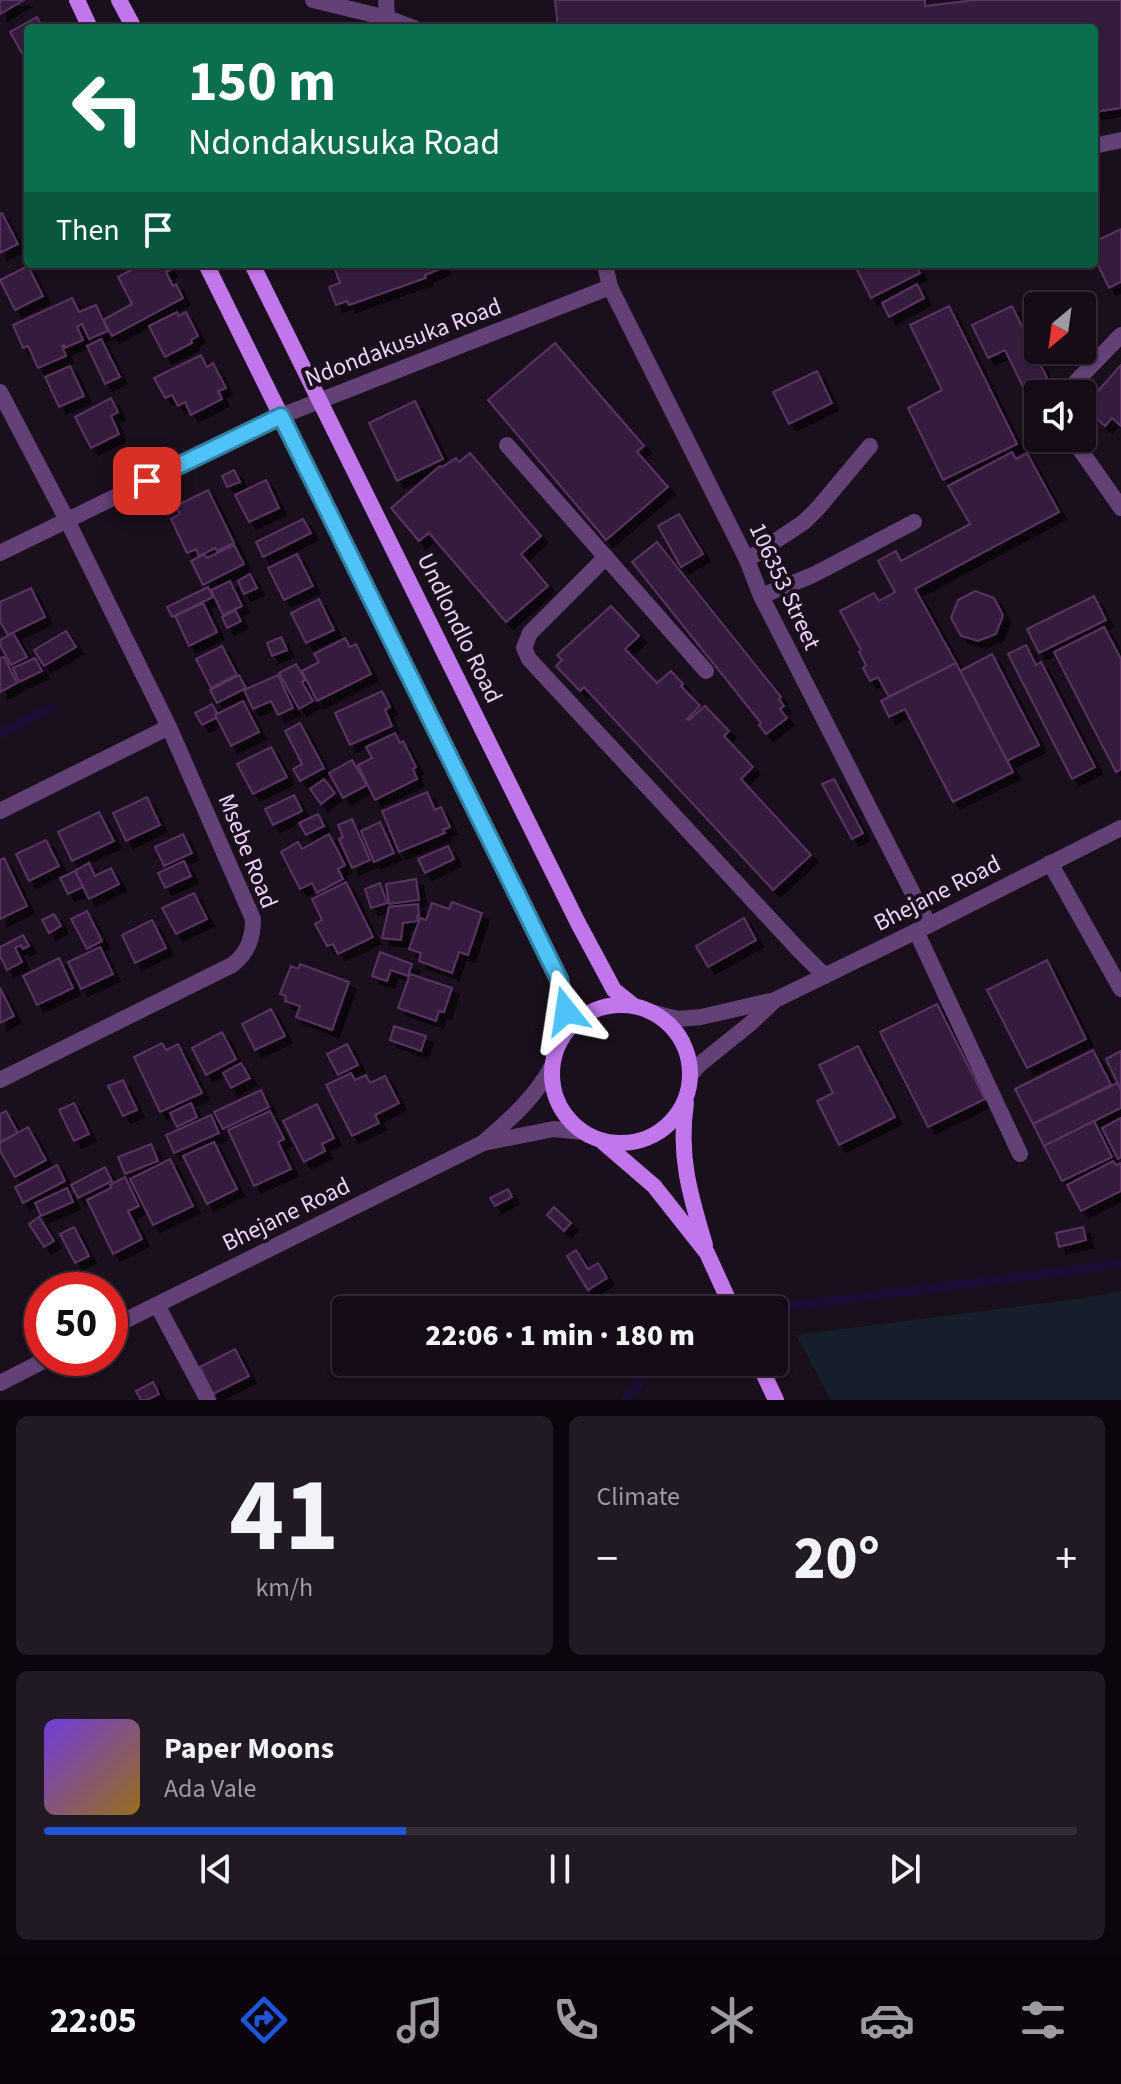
<!DOCTYPE html>
<html lang="en">
<head>
<meta charset="utf-8">
<style>
  body { margin:0; font-family:"Source Sans 3",sans-serif; background:#211923; color:#f1f3f6; height:100vh; display:flex; flex-direction:column; font-size:30px; white-space:nowrap }
  * { box-sizing:border-box; margin:0 }
  p { font-size:26px; color:#9d9ba1 }
  .icon { flex:none; width:44px; height:44px; fill:none; stroke:currentColor; stroke-width:2; stroke-linecap:round; stroke-linejoin:round }
  .map { position:relative; height:1400px; overflow:hidden }
  .sheet { display:flex; flex-direction:column; gap:16px; padding:16px; background:#0b060c; flex:1 }
  .sheet>* { flex:none }
  .guide { position:absolute; left:24px; top:24px; width:1074px; height:244px; border-radius:8px; box-shadow:0 2px 6px #0004,0 0 0 2px #332b35; background:#0b6e4f; color:#fff; overflow:hidden }
  .needle { width:52px; rotate:209deg }
  .tools { position:absolute; left:1024px; top:292px; display:grid; gap:16px }
  .tools a { display:grid; place-items:center; width:72px; height:72px; border-radius:8px; background:#140b16; box-shadow:0 2px 6px #0004,0 0 0 2px #332b35; font-size:40px }
  .speed { position:absolute; left:24px; top:1272px; display:flex; gap:16px; font-size:40px; font-weight:700; text-align:center }
  .speed>* { display:grid; place-content:center; width:104px; height:104px; border-radius:50%; background:#140b16; box-shadow:0 2px 6px #0004,0 0 0 2px #332b35; line-height:1 }
  .speed .limit { border:12px solid #d22; background:#fff; color:#111 }
  .pin { position:absolute; display:grid; place-items:center; width:68px; height:68px; color:#fff; margin:-34px; border-radius:16px; box-shadow:0 4px 12px #0006 }
  .me { position:absolute; width:88px; margin:-44px; rotate:345deg; stroke-linejoin:round; filter:drop-shadow(0 0 6px #0008) }
  .turn { display:flex; align-items:center; gap:28px; height:168px; padding:0 32px; font-size:36px }
  .turn .icon { width:104px; height:104px; stroke-width:2.5 }
  .turn b { display:block; font-size:56px; line-height:68px }
  .then { display:flex; align-items:center; height:76px; padding:0 32px; background:#0003; gap:16px; font-size:30px }
  .big { font-size:60px; font-weight:800; line-height:1.1 }
  .sheet .card { flex:1; display:flex; flex-direction:column; justify-content:center; gap:12px; min-width:0; padding:0 28px; border-radius:12px; background:#211923 }
  .sheet .dial { align-items:center; gap:0 }
  .dial b { font-size:104px; line-height:1 }
  .song { display:flex; align-items:center; gap:24px }
  .cover { width:96px; height:96px; border-radius:12px; background:linear-gradient(135deg,hsl(260 70% 55%),hsl(40 70% 35%)) }
  .played { height:8px; border-radius:4px; background:linear-gradient(90deg,#1f54d7 35%,#332b35 35%) }
  .keys { display:flex; justify-content:space-around; direction:ltr }
  .heat { display:flex; justify-content:space-between; align-items:center; font-size:44px; direction:ltr }
  .sheet .tiles { flex:1; display:grid; gap:16px; grid-template-columns:1fr 1fr }
  .card:last-child { grid-column:span 2 }
  .trip { position:absolute; left:332px; top:1296px; width:456px; height:80px; border-radius:8px; background:#140b16; box-shadow:0 2px 6px #0004,0 0 0 2px #332b35; font-weight:800; line-height:80px; text-align:center }
  .dock { display:flex; height:128px; justify-content:space-around; align-items:center; background:#080409; color:#9d9ba1 }
  .dock .icon { width:56px; height:56px }
  .dock .current { color:#1f54d7 }
  .dock b { font-size:36px; color:#f1f3f6 }
  .map>svg:first-child { display:block }
  .green { fill:#151e29 }
  .lines { fill:none; stroke-linecap:round; stroke-linejoin:round }
  .stream { stroke:#190f36; stroke-width:9 }
  .building { fill:#361e3c; stroke:#5b3364; stroke-width:2; filter:url(#shadow) }
  .service { stroke:#634076; stroke-width:16 }
  .minor { stroke:#634076; stroke-width:16 }
  .tertiary { stroke:#634076; stroke-width:16 }
  .secondary { stroke:#c176eb; stroke-width:16 }
  .route-casing { stroke:#337fa1; stroke-width:20 }
  .route { stroke:#4fc3f7; stroke-width:14 }
  .labels { text-anchor:middle; stroke-width:8; stroke-linejoin:round; paint-order:stroke }
  .street-label { font-size:24px; fill:#eed2f9; stroke:#1a0f1d }
</style>
</head>
<body>
<div class="map">
<svg width="1121" height="1400" viewBox="0 0 1121 1400">
  <defs>
    <filter id="shadow"><feDropShadow dx="7" dy="7" stdDeviation="0" flood-color="#0009"/></filter>
  </defs>
  <rect width="100%" height="100%" fill="#1a0f1d"/>
  <!-- green -->
  <polygon class="green" points="1121,1291 1121,1400 831,1400 796,1335 1085,1298"/>
  <g class="lines">
    <!-- stream -->
    <g class="stream">
      <polyline points="0,734 52,707"/>
      <polyline points="777,1308 1121,1264"/>
      <polyline points="626,1400 645,1375 667,1362"/>
    </g>
  </g>
  <!-- building -->
  <g class="building">
    <polygon points="0,0 24,0 0,14"/>
    <polygon points="555,0 925,0 925,6 975,0 1121,0 1121,108 1094,112 1094,28 865,28 864,26 849,28 558,28"/>
    <polygon points="37,17 43,28 28,28 28,64 10,32"/>
    <polygon points="2,213 18,244 0,253 0,214"/>
    <polygon points="1121,229 1121,282 1109,288 1094,257 1094,242"/>
    <polygon points="142,264 167,264 170,270 166,272 173,286 176,284 183,298 112,336 103,320 132,304 118,277"/>
    <polygon points="333,264 442,264 443,268 425,275 426,278 349,305 347,301 336,305 329,287 340,283"/>
    <polygon points="854,264 915,264 920,273 871,298"/>
    <polygon points="28,266 43,296 15,310 0,280"/>
    <polygon points="917,284 924,298 889,317 882,303"/>
    <polygon points="72,298 79,312 96,305 108,331 89,339 82,324 77,327 83,340 65,348 64,345 62,346 66,356 38,368 28,346 23,348 13,325"/>
    <polygon points="949,306 1017,444 943,480 908,408 942,390 910,325"/>
    <polygon points="1012,306 1048,380 1025,391 1005,350 988,358 972,325"/>
    <polygon points="177,312 179,316 186,312 198,336 191,340 192,343 165,357 149,326"/>
    <polygon points="101,339 120,377 105,384 87,346"/>
    <polygon points="555,343 644,446 637,452 668,487 606,540 488,400"/>
    <polygon points="201,355 207,367 213,363 226,388 218,391 222,399 191,415 185,402 178,406 172,395 165,398 154,378"/>
    <polygon points="1121,365 1121,426 1112,418 1105,426 1084,407"/>
    <polygon points="70,366 84,396 59,407 45,377"/>
    <polygon points="817,371 832,403 789,424 773,392"/>
    <polygon points="111,398 118,412 111,416 119,434 91,448 75,417"/>
    <polygon points="415,401 443,459 397,481 369,423"/>
    <polygon points="1012,452 1016,459 1027,453 1059,512 915,589 956,663 889,697 878,677 870,681 863,668 866,665 859,652 861,650 840,611 874,593 879,601 895,592 878,561 896,551 901,561 970,524 948,486"/>
    <polygon points="470,453 541,536 521,554 548,586 506,622 429,533 419,541 391,508 440,466 442,467 456,458 459,462"/>
    <polygon points="234,470 240,482 227,487 222,476"/>
    <polygon points="266,480 279,508 249,522 235,495"/>
    <polygon points="208,490 234,543 217,551 215,548 199,556 196,549 187,553 171,519 180,514 176,506"/>
    <polygon points="679,514 703,554 681,567 658,526"/>
    <polygon points="303,519 311,533 263,557 256,542"/>
    <polygon points="657,542 781,697 779,699 784,706 780,709 787,718 766,734 759,725 761,723 632,562"/>
    <polygon points="234,545 244,564 203,585 191,561 204,554 207,558"/>
    <polygon points="297,554 313,586 284,600 268,568"/>
    <polygon points="250,574 257,588 244,594 238,581"/>
    <polygon points="230,581 242,606 223,615 211,590"/>
    <polygon points="208,587 213,597 172,617 167,607"/>
    <polygon points="31,588 45,617 8,635 0,622 0,602"/>
    <polygon points="975,591 994,598 1003,615 996,634 978,641 961,636 951,618 958,600"/>
    <polygon points="1094,596 1106,620 1039,653 1027,629"/>
    <polygon points="319,599 334,630 306,643 291,613"/>
    <polygon points="203,603 217,632 189,646 175,616"/>
    <polygon points="611,606 639,636 625,649 657,683 671,671 683,684 681,686 700,706 687,719 689,720 705,706 729,731 724,736 753,767 741,779 811,855 773,890 584,687 580,691 556,666 562,660 557,655"/>
    <polygon points="235,610 241,621 227,628 222,617"/>
    <polygon points="1104,627 1121,659 1121,769 1116,772 1054,652"/>
    <polygon points="66,631 76,647 44,666 34,650"/>
    <polygon points="13,633 27,657 11,665 0,645 0,640"/>
    <polygon points="281,637 287,650 272,656 267,643"/>
    <polygon points="345,638 350,647 356,644 371,674 317,701 302,671 319,662 314,654"/>
    <polygon points="1026,645 1036,665 1041,662 1095,767 1072,779 1008,654"/>
    <polygon points="222,646 237,675 211,688 196,659"/>
    <polygon points="992,654 1039,745 1007,761 960,671"/>
    <polygon points="4,657 17,683 0,692 0,658"/>
    <polygon points="35,658 42,671 19,682 13,668"/>
    <polygon points="956,663 1013,772 953,802 905,709 889,717 881,701"/>
    <polygon points="296,664 305,680 302,682 313,701 299,709 279,673"/>
    <polygon points="239,675 246,688 217,703 210,690"/>
    <polygon points="278,675 293,708 278,715 271,701 253,709 244,690"/>
    <polygon points="382,691 390,707 385,710 392,726 350,745 335,713"/>
    <polygon points="243,701 259,732 231,746 215,715"/>
    <polygon points="212,704 217,713 215,715 216,718 202,725 195,713"/>
    <polygon points="300,723 324,768 300,781 293,769 302,764 285,731"/>
    <polygon points="395,733 400,743 403,741 416,767 413,769 417,779 375,800 358,765 372,758 366,747"/>
    <polygon points="271,747 287,777 253,794 237,764"/>
    <polygon points="352,760 367,785 343,798 329,773"/>
    <polygon points="324,779 335,793 321,804 310,789"/>
    <polygon points="834,779 863,833 852,839 822,784"/>
    <polygon points="427,792 435,810 441,807 450,827 443,830 445,833 399,852 382,811"/>
    <polygon points="294,795 302,811 273,825 265,809"/>
    <polygon points="147,797 160,825 126,841 113,813"/>
    <polygon points="99,812 114,841 72,861 58,832"/>
    <polygon points="318,814 324,826 306,835 299,823"/>
    <polygon points="352,819 370,860 352,868 339,839 343,837 338,825"/>
    <polygon points="380,822 394,853 374,862 361,831"/>
    <polygon points="183,834 192,853 164,866 155,847"/>
    <polygon points="329,834 345,865 338,869 343,879 317,893 312,883 300,889 281,852 298,842 302,849"/>
    <polygon points="46,840 59,866 29,881 16,854"/>
    <polygon points="448,846 454,859 425,873 418,859"/>
    <polygon points="4,858 27,906 0,919 0,860"/>
    <polygon points="184,861 191,876 165,888 158,873"/>
    <polygon points="89,863 95,876 111,868 119,884 89,899 75,871"/>
    <polygon points="75,871 83,887 68,894 60,878"/>
    <polygon points="416,879 419,900 389,904 386,884"/>
    <polygon points="346,882 373,937 338,954 333,944 327,946 315,924 322,920 312,899"/>
    <polygon points="380,883 387,903 371,908 365,889"/>
    <polygon points="194,893 207,919 176,934 162,908"/>
    <polygon points="452,902 482,913 468,955 459,952 452,973 419,961 421,953 409,949 420,918 426,920 432,903 449,909"/>
    <polygon points="418,904 419,916 417,916 418,921 403,923 401,940 382,938 389,907"/>
    <polygon points="87,911 102,941 87,949 71,919"/>
    <polygon points="54,914 61,926 49,933 42,920"/>
    <polygon points="744,918 756,940 708,967 696,946"/>
    <polygon points="152,920 166,948 135,963 122,935"/>
    <polygon points="23,935 29,946 23,949 21,945 15,948 22,962 7,970 0,956 0,947"/>
    <polygon points="100,947 113,974 81,989 68,962"/>
    <polygon points="380,952 412,964 408,976 391,970 387,981 372,976"/>
    <polygon points="59,958 73,988 37,1005 23,976"/>
    <polygon points="1047,960 1086,1039 1027,1068 987,990"/>
    <polygon points="300,964 349,982 332,1030 296,1017 300,1006 285,1001 286,996 280,994 291,966 298,969"/>
    <polygon points="410,974 452,988 444,1012 439,1011 436,1021 398,1008"/>
    <polygon points="0,988 14,1016 0,1023"/>
    <polygon points="937,1004 985,1099 928,1127 880,1032"/>
    <polygon points="271,1009 285,1036 255,1050 242,1024"/>
    <polygon points="394,1026 426,1036 421,1051 390,1040"/>
    <polygon points="222,1032 236,1059 206,1075 192,1048"/>
    <polygon points="162,1043 166,1050 178,1044 202,1093 160,1112 134,1057"/>
    <polygon points="347,1044 358,1065 338,1075 327,1054"/>
    <polygon points="858,1046 895,1117 839,1145 817,1101 833,1093 819,1065"/>
    <polygon points="1093,1050 1111,1085 1033,1124 1015,1089"/>
    <polygon points="1121,1051 1121,1090 1106,1059"/>
    <polygon points="241,1063 250,1078 231,1088 223,1073"/>
    <polygon points="351,1073 355,1080 366,1075 370,1083 385,1076 399,1103 375,1115 379,1123 352,1136 326,1085"/>
    <polygon points="123,1080 137,1110 123,1116 108,1086"/>
    <polygon points="1117,1083 1121,1090 1121,1108 1044,1146 1033,1124"/>
    <polygon points="261,1090 269,1107 223,1129 214,1112"/>
    <polygon points="74,1103 89,1134 74,1141 59,1110"/>
    <polygon points="191,1103 197,1117 177,1127 170,1113"/>
    <polygon points="317,1104 334,1138 322,1144 325,1151 304,1162 283,1121"/>
    <polygon points="6,1111 18,1133 0,1142 0,1114"/>
    <polygon points="270,1111 284,1139 278,1142 291,1169 254,1186 228,1130"/>
    <polygon points="211,1115 219,1133 174,1153 166,1135"/>
    <polygon points="1121,1118 1121,1157 1118,1159 1102,1128"/>
    <polygon points="1094,1121 1112,1157 1062,1181 1044,1146"/>
    <polygon points="28,1127 46,1160 15,1177 0,1151 0,1143"/>
    <polygon points="214,1142 237,1189 207,1204 183,1156"/>
    <polygon points="151,1144 158,1161 125,1174 118,1157"/>
    <polygon points="170,1159 193,1206 153,1225 130,1179"/>
    <polygon points="1113,1161 1116,1165 1121,1163 1121,1191 1081,1211 1067,1185"/>
    <polygon points="57,1165 65,1181 23,1203 15,1187"/>
    <polygon points="105,1167 112,1181 78,1198 71,1185"/>
    <polygon points="125,1177 139,1206 128,1211 142,1239 113,1254 87,1200 111,1188 110,1185"/>
    <polygon points="67,1188 73,1202 41,1216 35,1203"/>
    <polygon points="508,1189 512,1197 495,1206 490,1198"/>
    <polygon points="554,1207 571,1223 564,1231 547,1215"/>
    <polygon points="39,1217 54,1241 44,1247 29,1224"/>
    <polygon points="74,1227 89,1256 75,1263 60,1234"/>
    <polygon points="1083,1227 1086,1240 1059,1247 1056,1233"/>
    <polygon points="576,1250 588,1269 598,1263 607,1278 588,1290 567,1256"/>
    <polygon points="235,1349 249,1376 213,1394 200,1367"/>
    <polygon points="153,1382 159,1394 147,1400 141,1400 136,1391"/>
  </g>
  <g class="lines">
    <!-- service -->
    <g class="service">
      <polyline points="313,0 387,18"/>
      <polyline points="386,0 387,18 414,28"/>
      <polyline points="1094,146 1121,140"/>
      <polyline points="1064,394 1121,335"/>
      <polyline points="1072,438 1121,508"/>
      <polyline points="507,445 706,671"/>
      <polyline points="606,557 530,633 524,648 529,659 797,948 825,976"/>
      <polyline points="747,560 804,522 819,507 870,446"/>
      <polyline points="761,596 813,575 914,522"/>
      <polyline points="1050,863 1121,989"/>
      <polyline points="916,931 1020,1154"/>
      <polyline points="157,1305 208,1400"/>
    </g>
    <!-- minor -->
    <g class="minor">
      <polyline points="605,264 610,287 747,560 761,596 929,925"/>
      <path d="M0 392 67 520 169 727 253 919C253 938 248 953 232 965L0 1080"/>
      <polyline points="0,553 281,416 610,287"/>
      <polyline points="0,811 169,727"/>
    </g>
    <!-- tertiary -->
    <g class="tertiary">
      <polyline points="650,1012 678,1019 701,1017 775,1000 929,925 1121,828"/>
      <polyline points="690,1075 700,1064 751,1023 774,1001"/>
      <path d="M484 1142C510 1119 535 1098 552 1066"/>
      <polyline points="110,1328 483,1143 554,1129 583,1132"/>
      <polyline points="0,1383 49,1358"/>
    </g>
    <!-- secondary -->
    <g class="secondary">
      <polyline points="77,0 90,28"/>
      <polyline points="119,0 134,28"/>
      <polyline points="206,264 559,979 566,1011 562,1037"/>
      <polyline points="252,264 578,923 614,990 634,1006"/>
      <circle cx="621" cy="1074" r="69"/>
      <path d="M686 1103C678 1155 690 1195 705 1245"/>
      <polyline points="604,1143 654,1186 707,1253 733,1310"/>
      <polyline points="758,1362 776,1400"/>
    </g>
  </g>
  <g class="lines">
    <!-- route casing -->
    <g class="route-casing">
      <polyline id="route" points="147,481 281,416 559,979 566,1011"/>
    </g>
    <!-- route -->
    <use href="#route" class="route"/>
  </g>
  <g class="labels">
    <!-- street labels -->
    <g class="street-label">
      <text transform="translate(403 342) rotate(-21)" y="8">Ndondakusuka Road</text>
      <text transform="translate(785 586) rotate(65)" y="8">106353 Street</text>
      <text transform="translate(460 628) rotate(64)" y="8">Undlondlo Road</text>
      <text transform="translate(248 851) rotate(68)" y="8">Msebe Road</text>
      <text transform="translate(937 893) rotate(-27)" y="8">Bhejane Road</text>
      <text transform="translate(286 1214) rotate(-26)" y="8">Bhejane Road</text>
    </g>
  </g>
</svg>
<div class="tools">
<a><svg class="needle" viewBox="-14 -14 28 28"><path d="M0-13l5 13h-10z" fill="#e53935"/><path d="M0 13l5-13h-10z" fill="#9d9ba1"/></svg></a>
<a><svg class="icon" aria-label="sound" viewBox="0 0 24 24"><path d="M4 9h4l5-4v14l-5-4H4zM17 9q2 3 0 6"/></svg></a>
</div>
<div class="speed"><div class="limit">50</div></div>
<div class="pin" style="left:147px;top:481px;background:#d93025"><svg class="icon" aria-label="arrive" viewBox="0 0 24 24"><path d="M6 21V4h12l-3 4 3 4H6"/></svg></div>
<svg class="me" style="left:566px;top:1011px" viewBox="-20 -20 40 40"><path d="M0-17L14 15 0 8-14 15z" fill="#4fc3f7" stroke="#fff" stroke-width="4"/></svg>
<div class="trip">22:06 · 1 min · 180 m</div>
<div class="guide">
<div class="turn"><svg class="icon" aria-label="left" viewBox="0 0 24 24"><path d="M17 20v-9H6M10 6l-5 5 5 5"/></svg><div><b>150 m</b>Ndondakusuka Road</div></div>
<div class="then">Then<svg class="icon" aria-label="arrive" viewBox="0 0 24 24"><path d="M6 21V4h12l-3 4 3 4H6"/></svg></div>
</div>
</div>
<section class="sheet">
<div class="tiles">
<div class="card dial"><b>41</b><p>km/h</p></div>
<div class="card"><p>Climate</p>
<div class="heat"><a>−</a><b class="big">20°</b><a>+</a></div>
</div>
<div class="card">
<div class="song"><i class="cover"></i><div><b>Paper Moons</b><p>Ada Vale</p></div></div>
<div class="played"></div>
<div class="keys"><svg class="icon" aria-label="previous" viewBox="0 0 24 24"><path d="M18 5L8 12l10 7zM5 5v14"/></svg><svg class="icon" aria-label="pause" viewBox="0 0 24 24"><path d="M8 5v14M16 5v14"/></svg><svg class="icon" aria-label="next" viewBox="0 0 24 24"><path d="M6 5l10 7-10 7zM19 5v14"/></svg></div>
</div>
</div>
</section>
<nav class="dock">
<b>22:05</b>
<svg class="icon current" aria-label="directions" viewBox="0 0 24 24"><path d="M12 3l9 9-9 9-9-9zM9 14v-3h6M13 9l2 2-2 2"/></svg>
<svg class="icon" aria-label="music" viewBox="0 0 24 24"><path d="M9 18V5l10-2v13"/><circle cx="6" cy="18" r="3"/><circle cx="16" cy="16" r="3"/></svg>
<svg class="icon" aria-label="phone" viewBox="0 0 24 24"><path d="M5 4h4l2 5-3 2q2 4 5 5l2-3 5 2v4C11 20 4 13 5 4z"/></svg>
<svg class="icon" aria-label="climate" viewBox="0 0 24 24"><path d="M12 3v18M4 7l16 10M4 17L20 7"/></svg>
<svg class="icon" aria-label="car" viewBox="0 0 24 24"><path d="M5 17H2v-5l4-1 3-4h7l3 4 3 1v5h-3M9 17h6M6 11h13"/><circle cx="7" cy="17" r="2"/><circle cx="17" cy="17" r="2"/></svg>
<svg class="icon" aria-label="filters" viewBox="0 0 24 24"><path d="M4 7h16M4 17h16"/><circle cx="9" cy="7" r="2"/><circle cx="15" cy="17" r="2"/></svg>
</nav>
</body>
</html>
